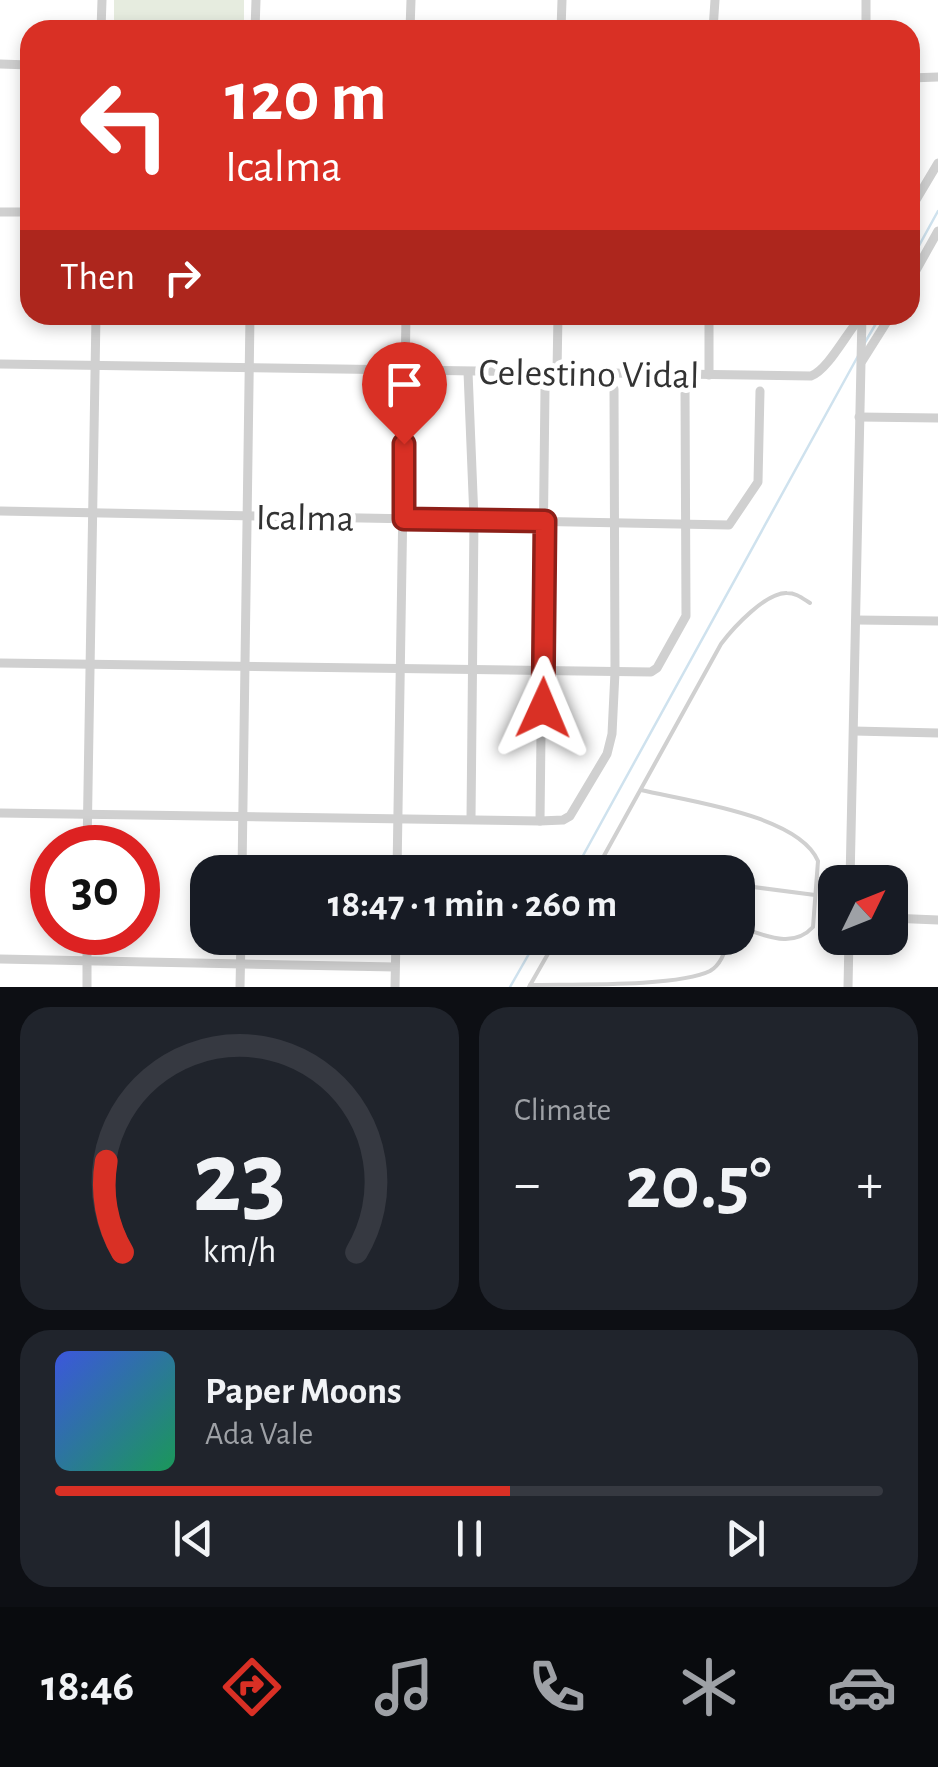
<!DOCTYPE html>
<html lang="en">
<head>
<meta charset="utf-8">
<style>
  body { margin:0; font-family:"Alegreya Sans",sans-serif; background:#20242c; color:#f1f3f6; height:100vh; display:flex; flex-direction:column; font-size:38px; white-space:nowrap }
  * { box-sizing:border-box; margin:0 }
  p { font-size:32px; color:#9ea1a6 }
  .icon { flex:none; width:55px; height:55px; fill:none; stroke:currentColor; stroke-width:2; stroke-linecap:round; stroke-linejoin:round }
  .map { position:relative; height:987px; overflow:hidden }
  .details { display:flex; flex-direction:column; gap:20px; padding:20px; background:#0d0f14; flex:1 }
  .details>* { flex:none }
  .hud { position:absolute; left:20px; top:20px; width:900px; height:305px; border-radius:30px; box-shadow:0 5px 15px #0003; background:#d93025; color:#fff; overflow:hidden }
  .needle { width:65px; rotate:47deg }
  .fabs { position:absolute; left:818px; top:865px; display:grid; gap:20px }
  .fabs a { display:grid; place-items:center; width:90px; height:90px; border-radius:20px; background:#171b24; box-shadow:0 5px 15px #0003; font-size:50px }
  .speed { position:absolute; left:30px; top:825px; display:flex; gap:20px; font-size:50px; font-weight:700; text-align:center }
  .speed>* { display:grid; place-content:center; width:130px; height:130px; border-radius:50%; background:#171b24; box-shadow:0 5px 15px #0003; line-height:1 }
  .speed .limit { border:15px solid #d22; background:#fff; color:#111 }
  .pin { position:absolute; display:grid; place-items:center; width:85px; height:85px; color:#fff; margin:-102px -42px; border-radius:50% 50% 50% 0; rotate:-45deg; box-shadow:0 0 10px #0007 }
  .pin .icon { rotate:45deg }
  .me { position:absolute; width:110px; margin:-55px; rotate:1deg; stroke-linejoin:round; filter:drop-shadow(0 0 8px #0008) }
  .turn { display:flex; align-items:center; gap:35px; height:210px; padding:0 40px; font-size:45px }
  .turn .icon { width:130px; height:130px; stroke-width:2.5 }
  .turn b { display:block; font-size:70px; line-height:85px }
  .then { display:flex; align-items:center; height:95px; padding:0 40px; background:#0003; gap:20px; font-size:38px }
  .big { font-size:75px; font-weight:600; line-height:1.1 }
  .details .card { flex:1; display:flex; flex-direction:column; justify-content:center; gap:15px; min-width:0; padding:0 35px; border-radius:30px; background:#20242c }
  .details .dial { align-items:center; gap:0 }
  .dial svg { height:260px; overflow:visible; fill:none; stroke:#363941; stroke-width:7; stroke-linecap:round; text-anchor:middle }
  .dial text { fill:#f1f3f6; stroke:none }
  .song { display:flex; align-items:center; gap:30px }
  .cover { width:120px; height:120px; border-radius:15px; background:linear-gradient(135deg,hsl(230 70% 55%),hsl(150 70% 35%)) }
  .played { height:10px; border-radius:5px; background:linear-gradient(90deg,#d93025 55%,#363941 55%) }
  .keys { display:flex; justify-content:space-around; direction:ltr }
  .heat { display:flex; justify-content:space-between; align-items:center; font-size:55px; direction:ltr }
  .details .tiles { flex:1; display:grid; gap:20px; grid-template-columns:1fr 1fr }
  .card:last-child { grid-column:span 2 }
  .trip { position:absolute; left:190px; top:855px; width:565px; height:100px; border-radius:30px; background:#171b24; box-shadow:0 5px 15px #0003; font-weight:600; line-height:100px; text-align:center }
  .tab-bar { display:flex; height:160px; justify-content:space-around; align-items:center; background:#090b0e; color:#9ea1a6 }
  .tab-bar .icon { width:70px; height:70px }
  .tab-bar .current { color:#d93025 }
  .tab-bar b { font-size:45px; color:#f1f3f6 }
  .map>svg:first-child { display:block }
  .green { fill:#e6ecdf }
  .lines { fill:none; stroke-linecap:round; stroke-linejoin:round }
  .stream { stroke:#cfe2ee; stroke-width:2.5 }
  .lane { stroke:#d0d0d0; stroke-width:4 }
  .street { stroke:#d0d0d0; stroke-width:9 }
  .route-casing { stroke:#8d1f18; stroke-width:25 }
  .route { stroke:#d93025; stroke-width:18 }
  .labels { text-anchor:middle; stroke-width:10; stroke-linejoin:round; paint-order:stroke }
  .street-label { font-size:38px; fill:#333; stroke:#fff }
</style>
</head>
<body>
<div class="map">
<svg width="938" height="987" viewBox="0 0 938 987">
  <rect width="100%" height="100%" fill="#fff"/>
  <!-- green -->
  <rect class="green" x="114" y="0" width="130" height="30"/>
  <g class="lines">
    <!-- stream -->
    <g class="stream">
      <polyline points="910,262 938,211"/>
      <polyline points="864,344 881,315"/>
      <polyline points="574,872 858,356"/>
      <polyline points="510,987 538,938"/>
    </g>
    <!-- lane -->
    <g class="lane">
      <path d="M641 790C687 801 799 815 818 861L813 927C792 950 763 934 738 927"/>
      <polyline points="598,866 647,872"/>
      <path d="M595 872 721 644C733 628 766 592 787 593 796 593 802 598 810 603"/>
      <polyline points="738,885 815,895"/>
      <path d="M530 985C572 984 678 987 710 971 722 964 725 950 729 938"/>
      <polyline points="529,987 557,938"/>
    </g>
    <!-- street -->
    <g class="street">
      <polyline points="101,30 102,0"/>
      <polyline points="255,30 256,0"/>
      <polyline points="410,30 411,0"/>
      <polyline points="561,30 562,0"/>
      <polyline points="713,30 715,0"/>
      <polyline points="866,30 866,0"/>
      <polyline points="0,64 30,65"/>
      <polyline points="910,78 938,77"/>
      <polyline points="910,210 938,163"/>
      <polyline points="0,212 30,212"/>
      <polyline points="910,281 938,231"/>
      <polyline points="862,361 891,315"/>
      <path d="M0 364 811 376C828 370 847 332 861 317"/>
      <polyline points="557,371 558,315"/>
      <polyline points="468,372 474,519 471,819"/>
      <polyline points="709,375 709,315"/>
      <polyline points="859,417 938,418"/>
      <polyline points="0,511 729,525 758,482 760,391"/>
      <polyline points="856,620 938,621"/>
      <polyline points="0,663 651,672 657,668 686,616 685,386"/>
      <polyline points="854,731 938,733"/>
      <polyline points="0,813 540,821 563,820 570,816 607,754 612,734 615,672 614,389"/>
      <polyline points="540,821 545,389"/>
      <polyline points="87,848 96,315"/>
      <polyline points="242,872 250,315"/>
      <polyline points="397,872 406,315"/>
      <polyline points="850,882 862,315"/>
      <polyline points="890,918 938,920"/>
      <polyline points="0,959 395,967"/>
      <polyline points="87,987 87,932"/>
      <polyline points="240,987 241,938"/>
      <polyline points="395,987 396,938"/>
      <polyline points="848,987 849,938"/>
    </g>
  </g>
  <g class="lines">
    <!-- route casing -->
    <g class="route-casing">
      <polyline id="route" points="404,444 404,519 545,521 543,708"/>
    </g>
    <!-- route -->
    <use href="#route" class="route"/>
  </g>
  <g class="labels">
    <!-- street labels -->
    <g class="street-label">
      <text transform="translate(589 373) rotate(1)" y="13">Celestino Vidal</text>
      <text transform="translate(305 517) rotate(1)" y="13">Icalma</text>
    </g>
  </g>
</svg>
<div class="fabs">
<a><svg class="needle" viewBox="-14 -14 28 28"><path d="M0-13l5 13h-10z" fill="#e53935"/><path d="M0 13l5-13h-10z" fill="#9ea1a6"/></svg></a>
</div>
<div class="speed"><div class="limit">30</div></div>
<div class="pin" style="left:404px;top:444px;background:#d93025"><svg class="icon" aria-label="arrive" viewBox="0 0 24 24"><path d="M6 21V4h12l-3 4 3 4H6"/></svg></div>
<svg class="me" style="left:543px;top:708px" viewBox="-20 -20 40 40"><path d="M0-17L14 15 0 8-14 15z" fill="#d93025" stroke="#fff" stroke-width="4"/></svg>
<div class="trip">18:47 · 1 min · 260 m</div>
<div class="hud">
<div class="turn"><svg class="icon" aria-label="left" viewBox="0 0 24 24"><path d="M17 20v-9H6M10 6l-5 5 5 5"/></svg><div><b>120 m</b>Icalma</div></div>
<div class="then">Then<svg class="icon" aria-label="right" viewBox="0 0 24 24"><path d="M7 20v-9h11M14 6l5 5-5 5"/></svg></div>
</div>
</div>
<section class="details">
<div class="tiles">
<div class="card dial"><svg viewBox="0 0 100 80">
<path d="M14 69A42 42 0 1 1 86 69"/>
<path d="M14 69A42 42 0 0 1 9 41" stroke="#d93025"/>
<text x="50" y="56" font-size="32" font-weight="700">23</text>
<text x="50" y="72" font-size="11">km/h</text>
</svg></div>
<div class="card"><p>Climate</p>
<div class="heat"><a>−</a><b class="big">20.5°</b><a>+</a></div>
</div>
<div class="card">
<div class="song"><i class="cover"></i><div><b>Paper Moons</b><p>Ada Vale</p></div></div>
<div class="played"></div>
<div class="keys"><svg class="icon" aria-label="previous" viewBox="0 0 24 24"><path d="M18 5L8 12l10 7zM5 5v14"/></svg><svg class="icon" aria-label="pause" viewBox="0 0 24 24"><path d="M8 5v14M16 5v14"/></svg><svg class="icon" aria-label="next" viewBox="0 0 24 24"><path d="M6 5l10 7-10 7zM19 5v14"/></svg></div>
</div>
</div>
</section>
<nav class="tab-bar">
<b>18:46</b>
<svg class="icon current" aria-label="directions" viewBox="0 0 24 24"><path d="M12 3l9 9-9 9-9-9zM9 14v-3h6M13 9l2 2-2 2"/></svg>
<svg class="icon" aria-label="music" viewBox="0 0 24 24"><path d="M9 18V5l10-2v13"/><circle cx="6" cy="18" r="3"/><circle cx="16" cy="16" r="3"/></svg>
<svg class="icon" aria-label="phone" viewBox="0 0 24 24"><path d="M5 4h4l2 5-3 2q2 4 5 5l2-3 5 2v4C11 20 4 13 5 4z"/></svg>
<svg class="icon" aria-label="climate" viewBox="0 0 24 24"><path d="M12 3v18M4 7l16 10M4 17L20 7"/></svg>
<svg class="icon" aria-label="car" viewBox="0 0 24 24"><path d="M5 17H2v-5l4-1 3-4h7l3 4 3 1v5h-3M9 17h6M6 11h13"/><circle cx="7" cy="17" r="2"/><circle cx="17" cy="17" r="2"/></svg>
</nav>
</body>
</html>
